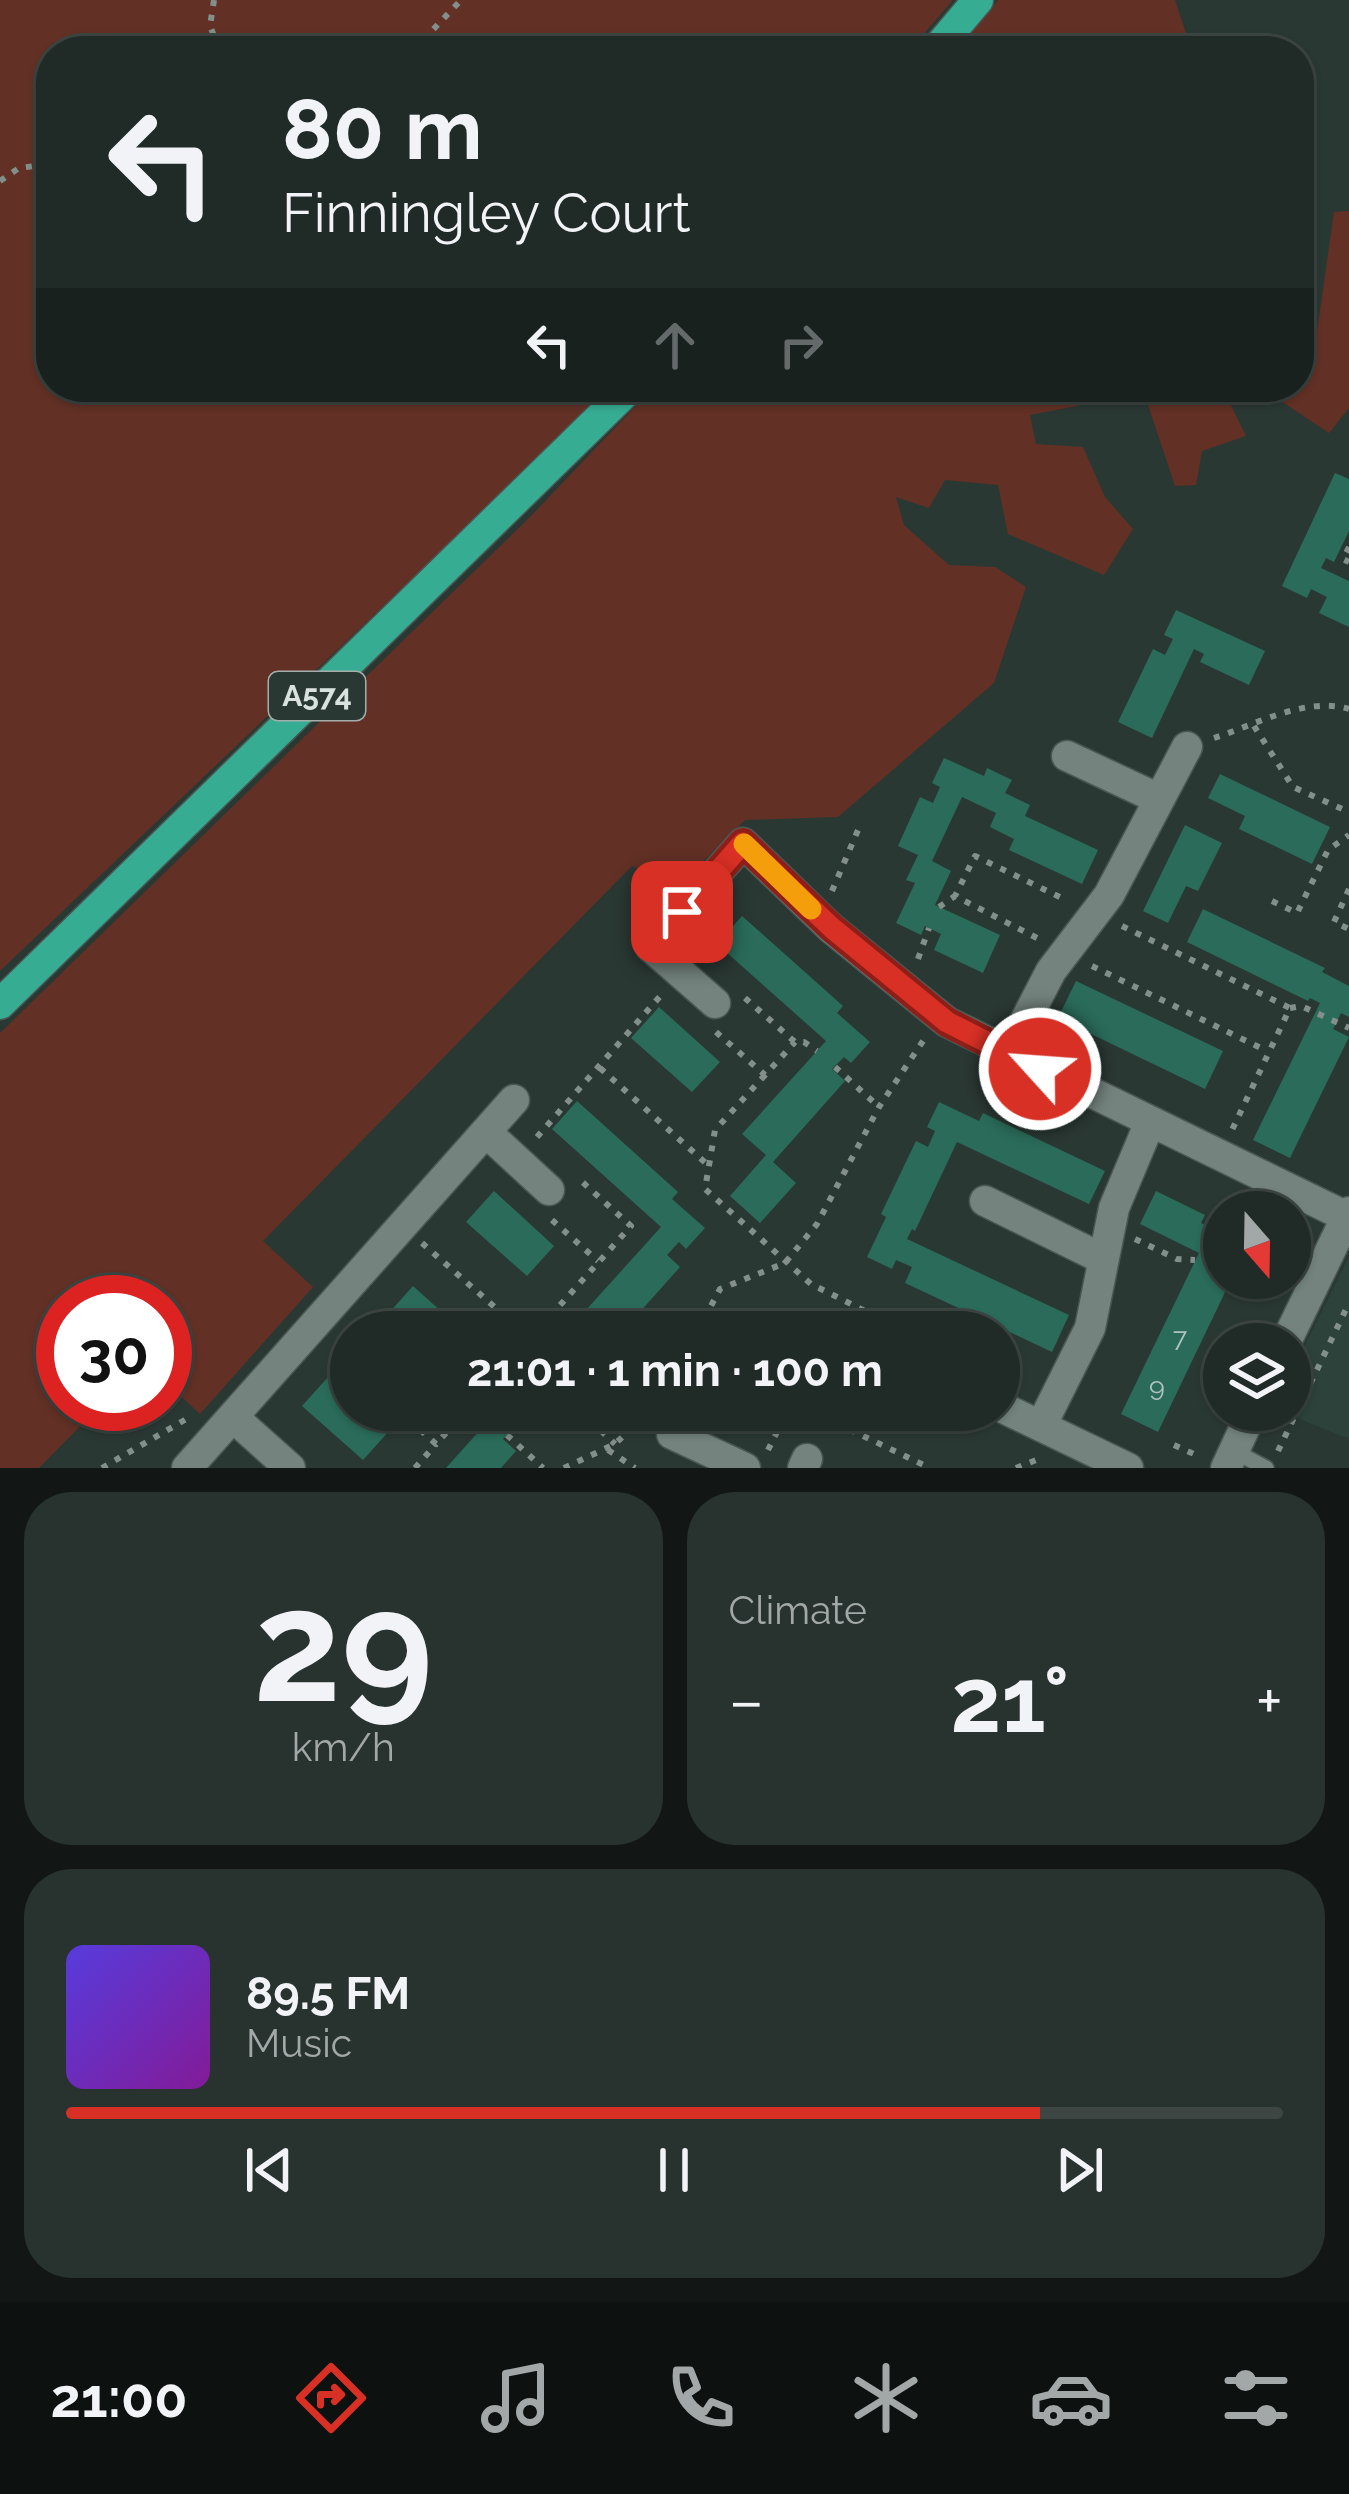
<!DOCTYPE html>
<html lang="en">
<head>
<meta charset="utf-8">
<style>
  body { margin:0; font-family:Raleway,sans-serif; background:#28322e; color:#f1f3f6; height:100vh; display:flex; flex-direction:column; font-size:45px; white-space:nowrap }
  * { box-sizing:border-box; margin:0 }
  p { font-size:39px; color:#a2a7a7 }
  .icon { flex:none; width:66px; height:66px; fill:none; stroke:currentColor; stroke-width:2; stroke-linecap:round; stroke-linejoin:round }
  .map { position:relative; height:1468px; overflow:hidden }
  .drawer { display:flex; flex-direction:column; gap:24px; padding:24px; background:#121715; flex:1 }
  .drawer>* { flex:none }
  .hud { position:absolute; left:36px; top:36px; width:1278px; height:366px; border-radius:48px; box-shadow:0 3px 9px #0004,0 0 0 3px #3d4643; background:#202a26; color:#f1f3f6; overflow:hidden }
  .needle { width:78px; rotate:160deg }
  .buttons { position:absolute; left:1203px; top:1191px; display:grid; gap:24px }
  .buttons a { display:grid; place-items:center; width:108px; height:108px; border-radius:50%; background:#202a26; box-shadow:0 3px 9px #0004,0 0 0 3px #3d4643; font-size:60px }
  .speed { position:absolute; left:36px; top:1275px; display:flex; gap:24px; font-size:60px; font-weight:700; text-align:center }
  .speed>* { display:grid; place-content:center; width:156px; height:156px; border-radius:50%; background:#202a26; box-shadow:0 3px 9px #0004,0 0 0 3px #3d4643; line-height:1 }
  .speed .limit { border:18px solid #d22; background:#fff; color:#111 }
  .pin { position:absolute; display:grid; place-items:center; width:102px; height:102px; color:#fff; margin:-51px; border-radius:24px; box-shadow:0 6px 18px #0006 }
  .me { position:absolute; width:132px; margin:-66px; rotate:296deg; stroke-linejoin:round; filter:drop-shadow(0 0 9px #0008) }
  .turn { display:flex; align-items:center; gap:42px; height:252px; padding:0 48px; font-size:54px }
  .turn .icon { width:156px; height:156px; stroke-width:2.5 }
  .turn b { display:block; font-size:84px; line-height:102px }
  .lanes { display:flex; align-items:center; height:114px; padding:0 48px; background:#0003; justify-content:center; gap:60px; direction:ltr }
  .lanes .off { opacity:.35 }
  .big { font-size:90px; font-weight:700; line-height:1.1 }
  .drawer .card { flex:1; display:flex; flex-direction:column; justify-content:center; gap:18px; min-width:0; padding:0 42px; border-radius:48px; background:#28322e }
  .drawer .dial { align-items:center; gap:0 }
  .dial b { font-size:156px; line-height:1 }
  .song { display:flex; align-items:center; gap:36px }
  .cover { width:144px; height:144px; border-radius:18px; background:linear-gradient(135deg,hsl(250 70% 55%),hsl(290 70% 35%)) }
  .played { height:12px; border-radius:6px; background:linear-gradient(90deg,#d93025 80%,#3d4643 80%) }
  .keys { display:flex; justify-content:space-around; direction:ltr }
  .heat { display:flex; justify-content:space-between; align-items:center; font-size:66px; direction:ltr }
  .drawer .tiles { flex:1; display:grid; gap:24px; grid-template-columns:1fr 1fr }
  .card:last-child { grid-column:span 2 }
  .trip { position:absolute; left:330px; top:1311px; width:690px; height:120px; border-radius:60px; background:#202a26; box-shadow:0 3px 9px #0004,0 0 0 3px #3d4643; font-weight:700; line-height:120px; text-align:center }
  .tabs { display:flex; height:192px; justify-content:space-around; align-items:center; background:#0d110f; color:#a2a7a7 }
  .tabs .icon { width:84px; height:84px }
  .tabs .on { color:#d93025 }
  .tabs b { font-size:54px; color:#f1f3f6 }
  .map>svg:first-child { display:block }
  .built { fill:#2c423b }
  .green { fill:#623025 }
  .building { fill:#2a6b59 }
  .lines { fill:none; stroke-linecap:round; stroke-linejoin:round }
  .lane-casing { stroke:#4a5652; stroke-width:18 }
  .street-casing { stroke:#4a5652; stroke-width:33 }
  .primary-casing { stroke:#4a5652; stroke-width:33 }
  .path { stroke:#838f8a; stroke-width:6; stroke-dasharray:6 9; stroke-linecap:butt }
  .lane { stroke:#74837e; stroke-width:15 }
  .street { stroke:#74837e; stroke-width:30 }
  .primary { stroke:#36ac92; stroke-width:30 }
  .route-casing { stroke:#8d1f18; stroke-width:30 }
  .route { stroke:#d93025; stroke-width:21 }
  .slow { stroke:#f59e0b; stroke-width:21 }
  .labels { text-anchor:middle; stroke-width:12; stroke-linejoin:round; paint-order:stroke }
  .number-label { font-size:27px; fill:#adc4bd }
  .shield { fill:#2a3833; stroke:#a4afab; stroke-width:3 }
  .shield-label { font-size:30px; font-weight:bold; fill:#d9e2de }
</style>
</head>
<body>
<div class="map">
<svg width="1349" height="1468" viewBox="0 0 1349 1468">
  <rect width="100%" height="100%" fill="#2a3833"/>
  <!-- built -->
  <polygon class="built" points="1349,1257 1349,1439 1277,1410 1290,1410 1290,1375"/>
  <!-- green -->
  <g class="green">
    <polygon points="0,0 953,0 909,51 51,51 51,387 607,387 568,430 0,971"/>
    <polygon points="998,0 1175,0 1192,51 957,51"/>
    <polygon points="1349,211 1349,408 1329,433 1263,389 1299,387 1299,352 1317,332 1334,212"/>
    <polygon points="654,387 1222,387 1246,436 1202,451 1196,485 1175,486 1144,393 1030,415 1036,444 1083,447 1105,497 1133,529 1104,575 1008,534 998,485 945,480 929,508 896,497 904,525 949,565 995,567 1026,587 994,683 838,817 745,820 679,885 632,866 263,1241 313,1287 200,1414 165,1382 165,1302 63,1302 63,1404 102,1404 39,1468 0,1468 0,1033 530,517"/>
  </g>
  <!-- building -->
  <g class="building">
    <polygon points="1335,473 1349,479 1349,531 1334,562 1326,558 1321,568 1349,581 1349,627 1319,613 1327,597 1311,589 1307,598 1282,586"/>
    <polygon points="1176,610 1265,651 1249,685 1200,662 1204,654 1194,649 1152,738 1118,722 1153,649 1165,655 1173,639 1164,635"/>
    <polygon points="944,758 984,776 987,768 1012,780 1005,793 1030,805 1025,816 1098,850 1082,884 1009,850 1014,839 990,827 996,813 962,797 932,861 951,871 935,905 1000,935 983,973 934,950 941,934 925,926 921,935 896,923 915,883 906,880 918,855 898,846 920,797 933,803 940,787 932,783"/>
    <polygon points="1220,774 1330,827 1312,864 1239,829 1245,816 1208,798"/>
    <polygon points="1185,825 1222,843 1198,891 1186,886 1168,923 1143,911"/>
    <polygon points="1203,909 1325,968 1322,972 1349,986 1349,1017 1341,1013 1333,1029 1349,1037 1290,1158 1253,1140 1320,1003 1310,998 1308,1001 1187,942"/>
    <polygon points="742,916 843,1006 837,1013 870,1042 851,1063 844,1057 832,1069 845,1081 773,1162 796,1183 760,1223 730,1196 766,1155 742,1134 826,1041 717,944"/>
    <polygon points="1076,981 1223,1051 1205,1089 1058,1018"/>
    <polygon points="659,1007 720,1062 692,1092 631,1038"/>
    <polygon points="577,1101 678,1192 672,1199 705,1228 686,1249 679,1242 667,1255 680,1267 622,1332 591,1332 577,1320 661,1227 552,1129"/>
    <polygon points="939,1102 979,1121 983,1113 1105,1171 1089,1204 957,1142 915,1231 912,1229 907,1239 1069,1315 1052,1352 905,1283 912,1267 896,1260 892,1269 867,1257 886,1217 881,1214 916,1141 928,1147 935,1131 927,1127"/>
    <polygon points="494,1191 554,1246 527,1276 466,1222"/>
    <polygon points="1156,1191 1205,1215 1201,1223 1224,1234 1224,1264 1220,1263 1213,1278 1228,1286 1158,1432 1121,1414 1199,1253 1140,1224"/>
    <polygon points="413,1286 433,1304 465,1332 409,1332 388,1314"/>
    <polygon points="762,1314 800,1332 754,1332"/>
    <polygon points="330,1375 351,1395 351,1410 368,1410 390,1430 363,1460 302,1406"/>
    <polygon points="498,1410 540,1412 522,1433 515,1426 503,1439 516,1451 501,1468 446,1468"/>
  </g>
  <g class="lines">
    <!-- lane casing -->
    <g class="lane-casing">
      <polyline id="lane" points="1234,1451 1266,1468"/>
    </g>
    <!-- street casing -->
    <g class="street-casing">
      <g id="street">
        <polyline points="1067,756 1159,799"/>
        <polyline points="715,1003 651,947 743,843 831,928 947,1022 1347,1217"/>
        <polyline points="1008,1054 1051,971 1109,895 1187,747"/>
        <polyline points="486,1132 549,1190"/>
        <polyline points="985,1201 1103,1259"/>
        <polyline points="1285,1344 1349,1212"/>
        <polyline points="999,1406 1128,1468"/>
        <polyline points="233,1417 290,1468"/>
        <polyline points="1041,1426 1090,1328 1114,1208 1150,1122"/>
        <polyline points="672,1434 745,1468"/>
        <polyline points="187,1468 514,1100"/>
        <polyline points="803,1468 807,1459"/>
        <polyline points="1226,1468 1253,1410"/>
      </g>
    </g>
    <!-- primary casing -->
    <g class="primary-casing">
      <g id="primary">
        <polyline points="935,51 978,0"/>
        <polyline points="0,1004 631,387"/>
      </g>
    </g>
    <!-- path -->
    <g class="path">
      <polyline points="214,0 210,26 220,51"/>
      <polyline points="413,51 461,0"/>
      <polyline points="0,181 19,168 51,164"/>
      <polyline points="1349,547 1343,559 1349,562"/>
      <polyline points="1254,726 1293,787 1349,812"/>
      <path d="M1214 738C1255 725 1306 696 1349 709"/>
      <polyline points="1349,889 1334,922 1349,929"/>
      <polyline points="832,891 861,823"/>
      <polyline points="1272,901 1297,913 1328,850 1349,835"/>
      <polyline points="939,907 955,896"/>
      <polyline points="1122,926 1290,1008 1232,1130"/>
      <polyline points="1037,938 955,896 975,856 1066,900"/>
      <polyline points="918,959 929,928"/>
      <polyline points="1092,966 1267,1051"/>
      <polyline points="745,998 795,1042 804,1042 817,1051"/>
      <polyline points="1290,1008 1301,1006 1349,1028"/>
      <polyline points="716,1032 765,1075 795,1042"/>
      <polyline points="835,1067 879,1107"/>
      <polyline points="600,1068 709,1166"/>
      <polyline points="765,1075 715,1130 705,1189 811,1284 907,1332"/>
      <polyline points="537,1137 662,994"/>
      <polyline points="552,1220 598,1261"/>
      <polyline points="1135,1239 1177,1259 1195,1260"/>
      <polyline points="422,1243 523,1332"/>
      <polyline points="1216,1271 1224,1275"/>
      <polyline points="1230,1278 1269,1298"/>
      <polyline points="549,1332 553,1313 631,1226 579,1179"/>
      <polyline points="697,1332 720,1289 785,1263 817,1224 879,1107 925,1038"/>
      <polyline points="398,1410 436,1444 467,1410"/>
      <polyline points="479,1410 489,1419"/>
      <polyline points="579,1410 615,1444"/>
      <polyline points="809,1410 930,1468"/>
      <polyline points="507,1435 543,1468"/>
      <polyline points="1174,1445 1194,1454"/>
      <polyline points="608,1450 635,1468"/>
      <polyline points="768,1450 788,1410"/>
      <polyline points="1278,1451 1349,1303"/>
      <polyline points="102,1468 188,1418"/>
      <polyline points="415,1468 436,1444"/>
      <polyline points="564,1468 615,1444 648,1412"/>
      <polyline points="1016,1468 1041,1458"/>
    </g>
    <!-- lane -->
    <use href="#lane" class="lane"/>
    <!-- street -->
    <use href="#street" class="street"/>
    <!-- primary -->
    <use href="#primary" class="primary"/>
  </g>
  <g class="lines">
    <!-- route casing -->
    <g class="route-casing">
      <polyline id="route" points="682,912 743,843 832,928 947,1022 1040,1069"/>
    </g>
    <!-- route -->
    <use href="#route" class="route"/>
    <!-- slow -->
    <polyline class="slow" points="744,844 811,909"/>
  </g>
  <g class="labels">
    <!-- number labels -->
    <g class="number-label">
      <text x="1180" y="1347">7</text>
      <text x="1157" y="1396">9</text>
    </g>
    <!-- shield labels -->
    <rect class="shield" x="269" y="672" width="96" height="48" rx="9"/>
    <g class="shield-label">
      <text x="317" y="706">A574</text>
    </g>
  </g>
</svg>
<div class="buttons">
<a><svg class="needle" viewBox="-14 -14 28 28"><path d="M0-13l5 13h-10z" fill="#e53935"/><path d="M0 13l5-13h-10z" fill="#a2a7a7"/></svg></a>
<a><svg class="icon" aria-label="layers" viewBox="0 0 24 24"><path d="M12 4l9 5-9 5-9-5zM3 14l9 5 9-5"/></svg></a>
</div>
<div class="speed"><div class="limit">30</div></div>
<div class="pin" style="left:682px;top:912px;background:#d93025"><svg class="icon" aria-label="arrive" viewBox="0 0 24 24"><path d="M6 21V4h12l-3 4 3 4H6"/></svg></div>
<svg class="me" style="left:1040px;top:1069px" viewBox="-20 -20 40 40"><circle r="17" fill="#d93025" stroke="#fff" stroke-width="3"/><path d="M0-11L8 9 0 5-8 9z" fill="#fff"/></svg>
<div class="trip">21:01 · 1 min · 100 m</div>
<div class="hud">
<div class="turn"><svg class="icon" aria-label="left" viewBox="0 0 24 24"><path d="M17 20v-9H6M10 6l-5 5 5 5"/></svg><div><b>80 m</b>Finningley Court</div></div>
<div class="lanes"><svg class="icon" aria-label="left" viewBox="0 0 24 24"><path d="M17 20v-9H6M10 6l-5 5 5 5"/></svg><svg class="icon off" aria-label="ahead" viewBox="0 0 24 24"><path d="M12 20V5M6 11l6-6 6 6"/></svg><svg class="icon off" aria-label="right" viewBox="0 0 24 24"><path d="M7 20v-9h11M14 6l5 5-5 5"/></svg></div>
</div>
</div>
<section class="drawer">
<div class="tiles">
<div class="card dial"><b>29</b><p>km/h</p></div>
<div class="card"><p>Climate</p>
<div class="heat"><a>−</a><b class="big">21°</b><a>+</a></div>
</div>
<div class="card">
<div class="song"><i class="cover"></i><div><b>89.5 FM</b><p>Music</p></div></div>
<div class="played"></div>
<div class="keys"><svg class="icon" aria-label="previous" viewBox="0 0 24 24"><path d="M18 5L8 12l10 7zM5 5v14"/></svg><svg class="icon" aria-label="pause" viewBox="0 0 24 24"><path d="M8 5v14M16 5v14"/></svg><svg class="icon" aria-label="next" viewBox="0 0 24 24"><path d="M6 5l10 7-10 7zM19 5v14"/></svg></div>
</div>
</div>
</section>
<nav class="tabs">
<b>21:00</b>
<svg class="icon on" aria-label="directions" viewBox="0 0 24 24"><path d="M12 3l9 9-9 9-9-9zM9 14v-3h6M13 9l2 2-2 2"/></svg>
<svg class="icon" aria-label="music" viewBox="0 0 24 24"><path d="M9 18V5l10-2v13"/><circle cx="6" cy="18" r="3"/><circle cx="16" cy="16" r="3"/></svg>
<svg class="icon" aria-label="phone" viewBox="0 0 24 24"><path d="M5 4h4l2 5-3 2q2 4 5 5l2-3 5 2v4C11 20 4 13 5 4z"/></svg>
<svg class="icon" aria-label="climate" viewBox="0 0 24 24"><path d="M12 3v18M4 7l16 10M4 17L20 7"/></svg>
<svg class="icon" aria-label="car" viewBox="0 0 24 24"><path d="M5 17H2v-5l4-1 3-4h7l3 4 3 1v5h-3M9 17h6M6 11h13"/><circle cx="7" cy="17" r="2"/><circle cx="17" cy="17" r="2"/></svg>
<svg class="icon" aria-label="filters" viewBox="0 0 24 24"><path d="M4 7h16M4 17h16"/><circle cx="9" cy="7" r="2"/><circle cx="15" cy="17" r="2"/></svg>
</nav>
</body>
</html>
